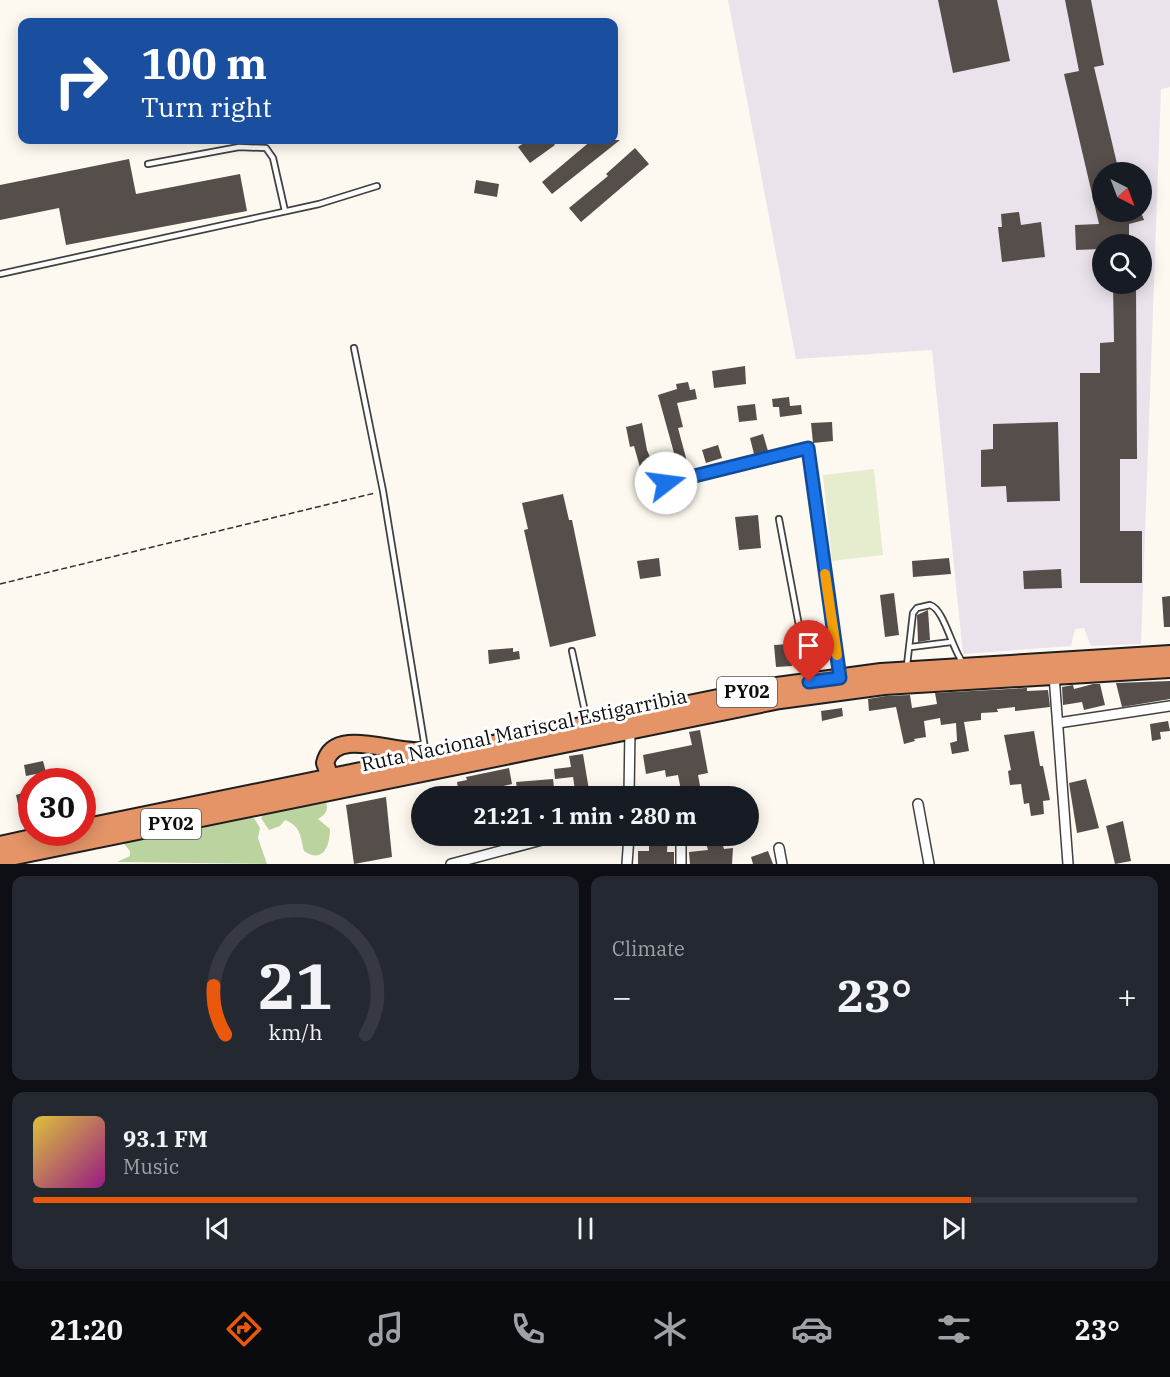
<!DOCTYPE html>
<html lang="en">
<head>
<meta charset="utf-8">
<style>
  body { margin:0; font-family:"IBM Plex Serif",serif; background:#242831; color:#f1f3f6; height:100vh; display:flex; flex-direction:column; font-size:22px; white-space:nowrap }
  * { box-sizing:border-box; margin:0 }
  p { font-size:20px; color:#9ea1a6 }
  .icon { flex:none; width:33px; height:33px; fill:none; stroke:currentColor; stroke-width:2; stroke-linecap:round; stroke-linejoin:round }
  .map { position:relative; height:864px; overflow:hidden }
  .drawer { display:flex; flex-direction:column; gap:12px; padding:12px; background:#0d0f14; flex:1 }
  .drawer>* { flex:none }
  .hud { position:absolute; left:18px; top:18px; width:600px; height:126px; border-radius:12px; box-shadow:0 3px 15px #0003; background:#1a4fa0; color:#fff; overflow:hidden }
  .needle { width:39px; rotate:138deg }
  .controls { position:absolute; left:1092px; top:162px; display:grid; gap:12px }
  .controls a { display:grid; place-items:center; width:60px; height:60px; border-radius:50%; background:#171b24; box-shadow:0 3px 15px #0003; font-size:30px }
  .speed { position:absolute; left:18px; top:768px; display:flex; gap:12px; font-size:30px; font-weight:700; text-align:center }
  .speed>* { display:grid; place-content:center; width:78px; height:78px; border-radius:50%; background:#171b24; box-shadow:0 3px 15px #0003; line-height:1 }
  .speed .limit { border:9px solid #d22; background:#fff; color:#111 }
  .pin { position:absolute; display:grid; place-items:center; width:51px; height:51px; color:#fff; margin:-62px -26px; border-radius:50% 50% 50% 0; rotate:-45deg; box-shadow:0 0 6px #0007 }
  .pin .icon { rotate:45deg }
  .me { position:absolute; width:66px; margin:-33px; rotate:75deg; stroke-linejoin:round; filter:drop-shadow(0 0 4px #0008) }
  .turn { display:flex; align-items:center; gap:21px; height:126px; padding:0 24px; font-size:27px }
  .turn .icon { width:78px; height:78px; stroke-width:2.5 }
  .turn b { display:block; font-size:42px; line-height:51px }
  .big { font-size:45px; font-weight:700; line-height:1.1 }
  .drawer .widget { flex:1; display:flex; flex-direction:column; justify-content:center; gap:9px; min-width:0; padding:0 21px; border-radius:12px; background:#242831 }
  .drawer .dial { align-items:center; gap:0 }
  .dial svg { height:156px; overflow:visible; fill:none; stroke:#363941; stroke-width:7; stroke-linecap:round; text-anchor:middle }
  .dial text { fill:#f1f3f6; stroke:none }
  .song { display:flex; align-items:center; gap:18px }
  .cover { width:72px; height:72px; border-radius:9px; background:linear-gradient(135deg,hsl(50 70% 55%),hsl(310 70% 35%)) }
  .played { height:6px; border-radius:3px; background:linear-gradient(90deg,#ea580c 85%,#363941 85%) }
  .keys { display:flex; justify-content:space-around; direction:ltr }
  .heat { display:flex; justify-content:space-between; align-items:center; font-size:33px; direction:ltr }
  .drawer .tiles { flex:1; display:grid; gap:12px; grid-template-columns:1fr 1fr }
  .widget:last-child { grid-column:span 2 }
  .trip { position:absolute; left:411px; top:786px; width:348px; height:60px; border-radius:30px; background:#171b24; box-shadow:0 3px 15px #0003; font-weight:700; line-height:60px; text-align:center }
  .dock { display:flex; height:96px; justify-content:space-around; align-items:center; background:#090b0e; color:#9ea1a6 }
  .dock .icon { width:42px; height:42px }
  .dock .on { color:#ea580c }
  .dock b { font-size:27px; color:#f1f3f6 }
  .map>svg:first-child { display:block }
  .industrial { fill:#eae3eb; fill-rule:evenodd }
  .forest { fill:#bbd39e }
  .pitch { fill:#e5edce }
  .building { fill:#554e4b }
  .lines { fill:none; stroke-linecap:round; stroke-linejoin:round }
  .lane-casing { stroke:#414141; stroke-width:8 }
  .street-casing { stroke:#414141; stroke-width:12 }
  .highway-casing { stroke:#1f1f1f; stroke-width:20 }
  .path { stroke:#303030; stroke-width:1.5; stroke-dasharray:6 3; stroke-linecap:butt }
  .lane { stroke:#fff; stroke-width:4.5 }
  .street { stroke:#fff; stroke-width:9 }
  .highway { stroke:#e49467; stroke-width:16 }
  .route-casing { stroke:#114b97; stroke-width:15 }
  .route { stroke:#1a73e8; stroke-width:10 }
  .slow { stroke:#f59e0b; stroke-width:10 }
  .labels { text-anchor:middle; stroke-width:6; stroke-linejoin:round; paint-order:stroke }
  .shield { fill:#fff; stroke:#565656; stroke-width:1.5 }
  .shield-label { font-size:18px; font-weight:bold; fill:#0e0e0e }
  .street-label { font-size:20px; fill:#0e0e0e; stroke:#fff }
</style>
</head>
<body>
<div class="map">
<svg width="1170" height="864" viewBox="0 0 1170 864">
  <rect width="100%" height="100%" fill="#fdf9f0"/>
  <!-- industrial -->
  <path class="industrial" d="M728 0H1170V87L1161 89 1141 644 1091 646 1084 628 1075 629 1071 646 963 654 932 350 796 359ZM1102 172H1142V212H1102ZM1102 244H1142V284H1102Z"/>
  <!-- forest -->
  <g class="forest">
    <path d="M303 799 310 805 326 803C329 810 325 815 318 819L330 829C330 846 323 864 304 851 300 837 302 827 285 820L280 826 269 830 261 818 266 811Z"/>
    <polygon points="236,815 254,818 260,828 258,838 267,864 117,862 130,856 130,851 121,840"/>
  </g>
  <!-- pitch -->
  <polygon class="pitch" points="874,469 883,555 832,561 823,475"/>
  <!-- building -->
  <g class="building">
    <polygon points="938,0 997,0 1010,61 953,73"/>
    <polygon points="1065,0 1091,0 1104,65 1094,67 1119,172 1102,172 1102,212 1141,212 1144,220 1129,224 1129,244 1102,244 1102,249 1076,250 1075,225 1099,224 1064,74 1079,71"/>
    <polygon points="528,140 551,140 555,145 530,163 518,147"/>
    <polygon points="592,140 620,140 552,194 542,182"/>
    <polygon points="635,148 649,164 581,222 569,208 608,176 606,174"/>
    <polygon points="129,159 136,194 240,174 247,211 66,245 59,208 0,220 0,185"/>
    <polygon points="476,180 499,184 497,197 474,193"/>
    <polygon points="1019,212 1021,225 1041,222 1045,257 1002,262 998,227 1002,227 1001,214"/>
    <polygon points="1113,284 1136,284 1137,459 1120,459 1120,531 1142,531 1142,583 1080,583 1080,373 1100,373 1100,343 1114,342"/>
    <polygon points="745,366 746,384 714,388 712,371"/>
    <polygon points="688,382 690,390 695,389 697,399 677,403 683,427 678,428 689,469 679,471 658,395 677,389 676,384"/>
    <polygon points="789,397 790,406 801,405 802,414 780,417 779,407 773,407 772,399"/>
    <polygon points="755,404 757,420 739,422 737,406"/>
    <polygon points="832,422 833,441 813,443 811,423"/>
    <polygon points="1058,422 1060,501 1007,502 1006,486 981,487 981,450 993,449 993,424"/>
    <polygon points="642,423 647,450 654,467 641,471 634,446 630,447 626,427"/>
    <polygon points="763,434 768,451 754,454 750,438"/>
    <polygon points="718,445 722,458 706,463 702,450"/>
    <polygon points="563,494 569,520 572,520 596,636 550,647 524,530 528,529 522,503"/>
    <polygon points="758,515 761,548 739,550 735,517"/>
    <polygon points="659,558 661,576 640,579 637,561"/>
    <polygon points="949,558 951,574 913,577 912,561"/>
    <polygon points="1061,569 1062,588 1024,589 1023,571"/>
    <polygon points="894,593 899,635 885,637 880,595"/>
    <polygon points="1170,596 1170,627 1164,627 1162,597"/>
    <polygon points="928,610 930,640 918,642 917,615"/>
    <polygon points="817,621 820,640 808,642 805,623"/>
    <polygon points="790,644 792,666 776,667 774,645"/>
    <polygon points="513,648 513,652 519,651 520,659 489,664 488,650"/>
    <polygon points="1170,681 1170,699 1122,707 1116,683"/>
    <polygon points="1093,684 1100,684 1105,705 1084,710 1082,702 1063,705 1062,687 1073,685 1074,689"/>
    <polygon points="1027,688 1027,691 1048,690 1050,707 1015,711 1015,707 997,709 998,712 981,713 981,720 964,722 969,751 952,754 950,743 957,741 956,723 941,725 940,718 924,721 926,737 914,739 915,741 904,744 896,707 869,711 868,699 886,696 910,695 912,708 937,704 935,693"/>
    <polygon points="842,708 843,716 822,721 821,711"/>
    <polygon points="1168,721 1170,731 1160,732 1161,739 1152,741 1150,724"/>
    <polygon points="700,730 708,773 698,775 700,786 681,790 678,775 666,777 665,770 646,774 643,755 692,745 689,732"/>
    <polygon points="1034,731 1040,766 1043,766 1050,800 1043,801 1044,814 1031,816 1029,803 1024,804 1021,784 1010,785 1008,771 1011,770 1004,735"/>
    <polygon points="583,754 590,796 576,796 573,777 555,779 554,769 571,767 569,756"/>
    <polygon points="43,761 46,772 26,776 24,765"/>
    <polygon points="509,768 512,784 477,792 477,796 459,796 457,782 467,780 466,777"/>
    <polygon points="553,779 555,796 518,796 516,782"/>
    <polygon points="1086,779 1099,828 1077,833 1069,783"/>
    <polygon points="25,792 32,806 29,807 31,816 21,818 16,795"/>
    <polygon points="386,797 392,857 354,864 346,805"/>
    <polygon points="1123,821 1131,861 1115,864 1106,826"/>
    <polygon points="649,836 668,836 667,852 674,852 674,864 638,864 638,851 649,851"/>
    <polygon points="704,836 720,836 724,849 733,848 732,864 690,864 689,852 708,850"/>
    <polygon points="768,851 773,864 753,864 751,857"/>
  </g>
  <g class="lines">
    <!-- lane casing -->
    <g class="lane-casing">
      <g id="lane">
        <polyline points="148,164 239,147 266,148 273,158 285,211"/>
        <polyline points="0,274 319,204 377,186"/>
        <polyline points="354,348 383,491 425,748"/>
        <polyline points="779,519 809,679"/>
        <polyline points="911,647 951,642"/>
        <polyline points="572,651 587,721"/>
        <path d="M907 665 913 613 917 608 930 605C944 609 952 649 963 663"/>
      </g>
    </g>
    <!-- street casing -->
    <g class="street-casing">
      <g id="street">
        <polyline points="666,483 808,448 840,678"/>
        <polyline points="1054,675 1068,864"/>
        <polyline points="1058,723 1170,706"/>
        <polyline points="629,796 630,729"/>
        <polyline points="918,804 929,864"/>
        <polyline points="779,848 782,864"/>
        <polyline points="451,864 557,836"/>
        <polyline points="627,864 629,836"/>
        <polyline points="681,864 681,836"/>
      </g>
    </g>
    <!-- highway casing -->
    <g class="highway-casing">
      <g id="highway">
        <path d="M336 784 330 777 325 763C334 726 393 754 420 751"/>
        <polyline points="82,828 777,686 881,672 1170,654"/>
        <polyline points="0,845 59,832"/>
        <polyline points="0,859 780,700 884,686 1170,669"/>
      </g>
    </g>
    <!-- path -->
    <polyline class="path" points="0,584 375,493"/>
    <!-- lane -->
    <use href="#lane" class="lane"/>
    <!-- street -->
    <use href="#street" class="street"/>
    <!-- highway -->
    <use href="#highway" class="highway"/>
  </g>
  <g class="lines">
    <!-- route casing -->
    <g class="route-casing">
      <polyline id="route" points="666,483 808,448 840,678 809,682"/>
    </g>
    <!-- route -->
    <use href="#route" class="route"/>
    <!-- slow -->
    <polyline class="slow" points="825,574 837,655"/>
  </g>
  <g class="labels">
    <!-- shield labels -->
    <g class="shield">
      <rect x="717" y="677" width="60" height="30" rx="4.5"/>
      <rect x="141" y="809" width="60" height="30" rx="4.5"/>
    </g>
    <g class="shield-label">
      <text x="747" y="698">PY02</text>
      <text x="171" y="830">PY02</text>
    </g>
    <!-- street labels -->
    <g class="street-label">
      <text transform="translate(524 730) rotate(-12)" y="7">Ruta Nacional Mariscal Estigarribia</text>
    </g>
  </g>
</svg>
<div class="controls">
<a><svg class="needle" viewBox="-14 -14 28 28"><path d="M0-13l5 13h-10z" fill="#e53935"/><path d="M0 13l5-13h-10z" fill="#9ea1a6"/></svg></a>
<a><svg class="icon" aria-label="search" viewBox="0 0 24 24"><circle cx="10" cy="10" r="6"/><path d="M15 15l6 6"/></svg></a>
</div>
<div class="speed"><div class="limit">30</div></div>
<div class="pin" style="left:809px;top:682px;background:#d93025"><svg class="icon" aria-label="arrive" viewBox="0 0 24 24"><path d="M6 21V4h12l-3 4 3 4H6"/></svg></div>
<svg class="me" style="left:666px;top:483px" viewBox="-20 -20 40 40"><circle r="19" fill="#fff"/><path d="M0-13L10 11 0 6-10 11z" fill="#1a73e8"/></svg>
<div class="trip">21:21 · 1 min · 280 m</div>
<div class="hud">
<div class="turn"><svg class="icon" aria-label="right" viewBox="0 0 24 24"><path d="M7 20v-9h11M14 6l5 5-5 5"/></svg><div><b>100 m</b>Turn right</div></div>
</div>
</div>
<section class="drawer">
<div class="tiles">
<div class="widget dial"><svg viewBox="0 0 100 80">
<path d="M14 69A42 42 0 1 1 86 69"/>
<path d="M14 69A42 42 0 0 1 8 44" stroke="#ea580c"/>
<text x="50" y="56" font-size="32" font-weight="700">21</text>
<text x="50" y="72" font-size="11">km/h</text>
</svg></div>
<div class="widget"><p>Climate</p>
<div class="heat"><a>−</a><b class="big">23°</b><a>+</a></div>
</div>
<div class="widget">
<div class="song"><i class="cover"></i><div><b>93.1 FM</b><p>Music</p></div></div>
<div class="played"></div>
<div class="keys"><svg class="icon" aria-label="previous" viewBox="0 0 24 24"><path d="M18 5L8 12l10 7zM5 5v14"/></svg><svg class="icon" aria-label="pause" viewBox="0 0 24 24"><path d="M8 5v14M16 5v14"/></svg><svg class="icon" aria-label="next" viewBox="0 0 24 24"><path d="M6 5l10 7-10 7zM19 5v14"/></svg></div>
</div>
</div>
</section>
<nav class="dock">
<b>21:20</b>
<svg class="icon on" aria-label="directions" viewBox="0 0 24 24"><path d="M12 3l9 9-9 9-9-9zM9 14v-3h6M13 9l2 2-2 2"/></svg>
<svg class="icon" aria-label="music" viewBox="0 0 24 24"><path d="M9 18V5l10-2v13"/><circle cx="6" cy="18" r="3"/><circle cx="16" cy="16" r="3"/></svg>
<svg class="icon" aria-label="phone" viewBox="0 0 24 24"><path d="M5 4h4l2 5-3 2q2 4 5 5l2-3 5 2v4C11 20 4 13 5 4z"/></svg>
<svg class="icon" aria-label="climate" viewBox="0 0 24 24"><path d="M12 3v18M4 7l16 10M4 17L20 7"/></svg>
<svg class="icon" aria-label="car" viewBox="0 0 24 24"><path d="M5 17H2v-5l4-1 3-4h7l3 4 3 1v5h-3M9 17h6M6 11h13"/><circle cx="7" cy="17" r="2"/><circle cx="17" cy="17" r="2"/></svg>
<svg class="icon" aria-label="filters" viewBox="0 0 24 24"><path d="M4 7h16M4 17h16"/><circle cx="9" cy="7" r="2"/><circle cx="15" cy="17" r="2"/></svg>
<b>23°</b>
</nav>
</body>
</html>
